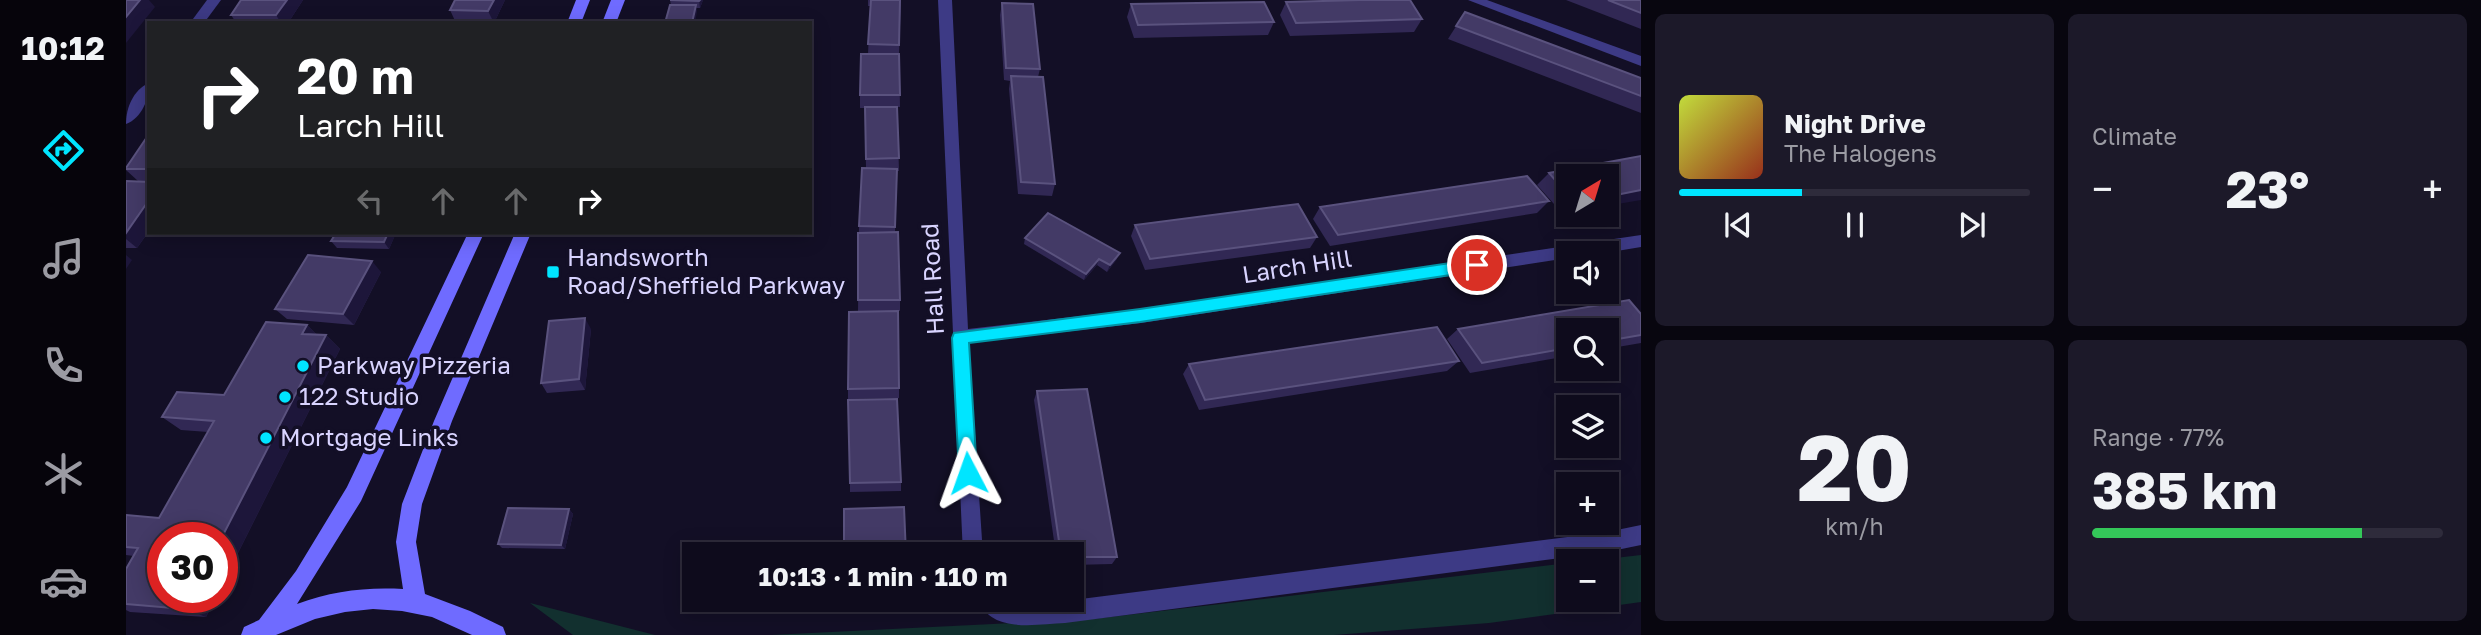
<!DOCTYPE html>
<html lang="en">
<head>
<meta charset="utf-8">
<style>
  body { margin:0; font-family:"Golos Text",sans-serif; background:#1c1929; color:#f1f3f6; height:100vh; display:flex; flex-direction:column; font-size:26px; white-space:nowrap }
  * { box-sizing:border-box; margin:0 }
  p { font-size:23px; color:#9b9ba3 }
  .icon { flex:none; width:38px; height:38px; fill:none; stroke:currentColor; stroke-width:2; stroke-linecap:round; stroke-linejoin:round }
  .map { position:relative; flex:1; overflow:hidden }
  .drawer { display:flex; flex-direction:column; gap:14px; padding:14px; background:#08060f; width:840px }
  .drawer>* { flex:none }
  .top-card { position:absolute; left:21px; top:21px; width:665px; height:214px; border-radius:0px; box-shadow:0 4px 18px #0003,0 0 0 2px #2e2b3b; background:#202124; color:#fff; overflow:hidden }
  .needle { width:46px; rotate:38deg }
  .controls { position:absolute; left:1430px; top:164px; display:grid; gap:14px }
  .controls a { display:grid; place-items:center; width:63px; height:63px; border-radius:0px; background:#0e0b1c; box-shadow:0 4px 18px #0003,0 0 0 2px #2e2b3b; font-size:35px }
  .speed { position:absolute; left:21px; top:522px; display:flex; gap:14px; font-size:35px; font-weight:700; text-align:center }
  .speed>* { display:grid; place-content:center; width:91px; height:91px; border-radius:50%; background:#0e0b1c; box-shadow:0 4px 18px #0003,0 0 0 2px #2e2b3b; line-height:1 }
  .speed .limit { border:10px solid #d22; background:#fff; color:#111 }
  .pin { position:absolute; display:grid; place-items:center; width:60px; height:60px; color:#fff; margin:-30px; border:4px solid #fff; border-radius:50%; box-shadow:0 2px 7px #0007 }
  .me { position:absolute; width:77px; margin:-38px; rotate:356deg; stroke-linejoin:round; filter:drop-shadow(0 0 5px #0008) }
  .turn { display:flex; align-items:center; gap:24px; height:147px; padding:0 35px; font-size:32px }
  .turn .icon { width:91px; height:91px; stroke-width:2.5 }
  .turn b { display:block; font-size:49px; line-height:60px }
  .lanes { display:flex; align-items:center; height:66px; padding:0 35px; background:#0003; justify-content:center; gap:35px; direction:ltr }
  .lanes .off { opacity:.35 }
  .big { font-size:52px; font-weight:700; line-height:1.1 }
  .drawer .tile { flex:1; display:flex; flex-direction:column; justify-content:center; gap:10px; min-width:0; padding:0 24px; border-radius:10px; background:#1c1929 }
  .drawer .dial { align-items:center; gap:0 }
  .dial b { font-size:91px; line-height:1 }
  .song { display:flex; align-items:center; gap:21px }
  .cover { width:84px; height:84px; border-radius:10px; background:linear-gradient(135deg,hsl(70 70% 55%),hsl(10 70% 35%)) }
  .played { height:7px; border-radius:4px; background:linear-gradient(90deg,#00e5ff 35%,#2e2b3b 35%) }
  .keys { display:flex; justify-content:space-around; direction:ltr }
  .heat { display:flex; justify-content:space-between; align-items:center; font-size:38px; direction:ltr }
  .charge { height:10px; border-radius:5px; background:linear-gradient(90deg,#34c759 77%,#2e2b3b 0) }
  .drawer .tiles { flex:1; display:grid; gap:14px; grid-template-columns:repeat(2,1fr) }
  .trip { position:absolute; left:556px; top:542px; width:402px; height:70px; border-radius:0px; background:#0e0b1c; box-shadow:0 4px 18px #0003,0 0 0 2px #2e2b3b; font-weight:700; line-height:70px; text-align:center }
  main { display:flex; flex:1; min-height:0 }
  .tabs { display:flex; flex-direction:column; width:126px; justify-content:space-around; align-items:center; background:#06040b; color:#9b9ba3 }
  .tabs .icon { width:49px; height:49px }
  .tabs .current { color:#00e5ff }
  .tabs b { font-size:32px; color:#f1f3f6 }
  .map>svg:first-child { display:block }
  .green { fill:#12302f }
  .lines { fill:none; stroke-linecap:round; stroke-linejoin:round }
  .lane { fill:#3d3a85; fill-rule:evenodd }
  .street { fill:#3d3a85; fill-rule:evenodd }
  .secondary { fill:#6f6bff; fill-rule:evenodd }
  .wall { fill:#312854 }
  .shaded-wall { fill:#1d163a }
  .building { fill:#433a66; stroke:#5a527e; stroke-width:2 }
  .route { fill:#00e5ff; stroke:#0095a6; stroke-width:2 }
  .poi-dot { fill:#00e5ff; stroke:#130f26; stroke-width:2.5 }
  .labels { text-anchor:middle; stroke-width:7; stroke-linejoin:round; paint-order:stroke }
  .poi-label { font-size:24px; fill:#d9d4ff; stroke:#130f26; text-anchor:start }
  .street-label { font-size:24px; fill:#d9d4ff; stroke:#130f26 }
</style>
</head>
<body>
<main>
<nav class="tabs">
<b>10:12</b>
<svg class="icon current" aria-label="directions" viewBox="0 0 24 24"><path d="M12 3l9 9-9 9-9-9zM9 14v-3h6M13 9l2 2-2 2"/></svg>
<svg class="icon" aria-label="music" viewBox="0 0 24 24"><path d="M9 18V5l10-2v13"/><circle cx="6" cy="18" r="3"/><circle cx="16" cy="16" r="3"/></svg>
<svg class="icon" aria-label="phone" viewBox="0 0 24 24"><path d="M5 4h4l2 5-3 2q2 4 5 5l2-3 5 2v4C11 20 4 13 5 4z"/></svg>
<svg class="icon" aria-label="climate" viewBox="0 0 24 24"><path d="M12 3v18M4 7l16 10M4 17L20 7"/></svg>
<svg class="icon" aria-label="car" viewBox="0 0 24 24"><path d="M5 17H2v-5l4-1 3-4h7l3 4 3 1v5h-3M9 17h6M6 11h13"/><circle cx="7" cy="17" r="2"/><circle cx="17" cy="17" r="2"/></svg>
</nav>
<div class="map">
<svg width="1515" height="635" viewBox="0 0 1515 635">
  <rect width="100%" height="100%" fill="#130f26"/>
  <!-- green -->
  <g class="green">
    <polygon points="1515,555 1515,602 1363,623 1208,635 645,635 967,619 1442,563 1442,600 1480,600 1480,562 1454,562"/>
    <polygon points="404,603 529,635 447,635"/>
  </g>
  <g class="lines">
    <!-- lane -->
    <path class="lane" d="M1515 525V545L1481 552 939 623C910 624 866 634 852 600H882L888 604 939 601 1481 532Z"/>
    <!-- street -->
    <g class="street">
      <polygon points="81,0 95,0 78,23 64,23"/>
      <polygon points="812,0 826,0 842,329 1015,309 1515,235 1515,247 1473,254 1442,254 1442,258 1015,323 843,343 857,555 837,555"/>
      <polygon points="1342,0 1361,0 1515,56 1515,66"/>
      <path d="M23 83C23 99 16 118 0 124 0 108 7 90 23 83Z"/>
    </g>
    <!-- secondary -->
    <g class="secondary">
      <polygon points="450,0 464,0 455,23 441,23"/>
      <polygon points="485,0 499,0 490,23 476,23"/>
      <path d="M342 233H358L235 501 171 604C206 591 239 587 277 589L270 542 276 504 308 421 389 233H405L326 421 296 504 290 542 299 594 344 611 377 627 380 635H346L306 617 276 611 247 609 219 612 189 619 150 635H115L118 627 133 620 170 571 221 487Z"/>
    </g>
  </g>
  <!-- wall -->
  <g class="wall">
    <polygon points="115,0 177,0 162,23 102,23 109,21 105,15"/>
    <polygon points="379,0 368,23 330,23 324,10"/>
    <polygon points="544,0 577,0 574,8 570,8 571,12 545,5"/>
    <polygon points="742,0 775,0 773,54 774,107 771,107 773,171 771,171 769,232 774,300 774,311 732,311 733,226 740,169 739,108 734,108 734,95 742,54 744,6 742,6"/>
    <polygon points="1440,0 1515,0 1515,29"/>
    <polygon points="1160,2 1296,19 1288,32 1164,36 1154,15"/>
    <polygon points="876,3 914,69 912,77 929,184 926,196 892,194 883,89 884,81 878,80 874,15"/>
    <polygon points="1005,4 1148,22 1142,35 1008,38 1001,17"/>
    <polygon points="1339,12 1515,78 1515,113 1322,39"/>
    <polygon points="23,134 23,181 12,181 0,170 0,168"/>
    <polygon points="1423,173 1442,177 1442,213 1437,214 1411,185"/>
    <polygon points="0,181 23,182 23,231 11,248 0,248"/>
    <polygon points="1423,201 1411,213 1204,246 1187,219 1194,207"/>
    <polygon points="1009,225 1191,237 1184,248 1019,270 1005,236"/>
    <polygon points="210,233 270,233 263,249 211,248 205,241"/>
    <polygon points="899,238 991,259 981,272 971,265 958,280 898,244"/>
    <polygon points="255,272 228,325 161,319 149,309"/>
    <polygon points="1515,314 1515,343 1480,349 1480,331 1442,331 1442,356 1344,373 1321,339 1332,329"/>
    <polygon points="181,325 191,335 200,335 214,349 96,585 96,537 37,597 90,597 80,617 4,612 0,610 0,569 8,556 0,555 0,515 33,518 82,432 55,430 36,417 98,395"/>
    <polygon points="465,329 459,390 421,393 415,383"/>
    <polygon points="1333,361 1321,371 1073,410 1057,374 1063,364"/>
    <polygon points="773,388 773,398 722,399 722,389"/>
    <polygon points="911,391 991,557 986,564 947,565 947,555 930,555 908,400"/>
    <polygon points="775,482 775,491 724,492 724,483"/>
    <polygon points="443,509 447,514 439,549 376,548 372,544"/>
  </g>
  <!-- shaded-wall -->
  <g class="shaded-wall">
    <polygon points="14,0 23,0 29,7 0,43 0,17"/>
    <polygon points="161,0 177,0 162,23 155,23 150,15"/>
    <polygon points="368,0 379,0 368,23 362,11"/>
    <polygon points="574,0 577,0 574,8 573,1"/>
    <polygon points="570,5 571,12 569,23 566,23"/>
    <polygon points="1515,190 1515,200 1480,206 1480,197"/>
    <polygon points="23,200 23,231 11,248 0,239 0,233"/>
    <polygon points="262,233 270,233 263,249 258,242"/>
    <polygon points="994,253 991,259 981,272 984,265"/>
    <polygon points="0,255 6,260 0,269"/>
    <polygon points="973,259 971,265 958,280 960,274"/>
    <polygon points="246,261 255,272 228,325 217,314"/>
    <polygon points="459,318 465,329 459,390 453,379"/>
    <polygon points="181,325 195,339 176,334"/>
    <polygon points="200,335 214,349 96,585 96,537"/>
    <polygon points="443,509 447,514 439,549 435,545"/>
    <polygon points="65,597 90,597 80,617 58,609"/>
  </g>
  <!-- building -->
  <g class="building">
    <polygon points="0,0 14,0 0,17"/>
    <polygon points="115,0 161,0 150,15 105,15"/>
    <polygon points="329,0 368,0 362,11 324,10"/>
    <polygon points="544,0 574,0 573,1"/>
    <polygon points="745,0 774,0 773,45 742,44"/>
    <polygon points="1234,0 1284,0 1296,19 1170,23 1160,2"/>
    <polygon points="1482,0 1515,0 1515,13"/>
    <polygon points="1138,2 1148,22 1012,25 1005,4"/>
    <polygon points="876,3 907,4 914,69 880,68"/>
    <polygon points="544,5 570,5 566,23 539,23"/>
    <polygon points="1339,12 1515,78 1515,96 1330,26"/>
    <polygon points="103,21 143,22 102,23"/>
    <polygon points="735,54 773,54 774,95 734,95"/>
    <polygon points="885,76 917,77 929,184 895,182"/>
    <polygon points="739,107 771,107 773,158 740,159"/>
    <polygon points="23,134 23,169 0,169 0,168"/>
    <polygon points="1515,156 1515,190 1480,197 1480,177 1442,177 1442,195 1423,173"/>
    <polygon points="736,168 771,169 769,227 733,226"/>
    <polygon points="1401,176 1423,201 1212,235 1194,207"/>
    <polygon points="0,181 23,182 23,200 0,233"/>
    <polygon points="1172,204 1191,237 1024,259 1009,225"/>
    <polygon points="922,213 994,253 984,265 973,259 960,274 899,238"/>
    <polygon points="772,232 774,300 732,300 732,233"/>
    <polygon points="210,233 262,233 258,242 205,241"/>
    <polygon points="182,255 246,261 217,314 149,309"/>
    <polygon points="1503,300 1515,314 1515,335 1480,341 1480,331 1442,331 1442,348 1356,363 1332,329"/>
    <polygon points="772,311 773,388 722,389 723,312"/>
    <polygon points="459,318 453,379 415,383 423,321"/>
    <polygon points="140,322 181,325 176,334 200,335 96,537 37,537 37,597 65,597 58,609 0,604 0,569 12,548 0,547 0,515 33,518 88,421 36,417 51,392 98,395"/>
    <polygon points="1311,327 1333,361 1079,400 1063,364"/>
    <polygon points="961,389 991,557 947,557 947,555 935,555 911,391"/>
    <polygon points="771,399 775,482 724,483 722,400"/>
    <polygon points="778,507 780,555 718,555 718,509"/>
    <polygon points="382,508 443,509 435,545 372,544"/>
  </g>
  <!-- route -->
  <polygon class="route" points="1351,259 1359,265 1351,271 1014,322 843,343 851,473 849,479 842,482 836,479 833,473 826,338 828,333 1014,309"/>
  <!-- markers -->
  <g class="poi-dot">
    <rect x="420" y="265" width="14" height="14" rx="3.5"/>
    <circle cx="177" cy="366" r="7"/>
    <circle cx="159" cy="397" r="7"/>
    <circle cx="140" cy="438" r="7"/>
  </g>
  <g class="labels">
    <!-- poi labels -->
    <g class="poi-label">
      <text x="441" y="266">Handsworth<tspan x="441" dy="28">Road/Sheffield Parkway</tspan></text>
      <text x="191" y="374">Parkway Pizzeria</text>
      <text x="173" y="405">122 Studio</text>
      <text x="154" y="446">Mortgage Links</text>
    </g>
    <!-- street labels -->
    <g class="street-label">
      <text transform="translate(1171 267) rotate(-9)" y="8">Larch Hill</text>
      <text transform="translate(807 279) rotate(-93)" y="8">Hall Road</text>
    </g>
  </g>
</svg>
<div class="controls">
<a><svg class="needle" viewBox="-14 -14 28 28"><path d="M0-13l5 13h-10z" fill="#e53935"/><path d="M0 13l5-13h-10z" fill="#9b9ba3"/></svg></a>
<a><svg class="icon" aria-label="sound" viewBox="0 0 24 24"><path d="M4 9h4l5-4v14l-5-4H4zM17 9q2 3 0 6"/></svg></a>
<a><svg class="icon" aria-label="search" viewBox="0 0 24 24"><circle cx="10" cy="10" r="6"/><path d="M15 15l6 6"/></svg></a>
<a><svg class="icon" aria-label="layers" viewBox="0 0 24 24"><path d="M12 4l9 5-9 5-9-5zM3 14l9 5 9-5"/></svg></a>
<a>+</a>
<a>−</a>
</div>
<div class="speed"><div class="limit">30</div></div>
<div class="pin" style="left:1351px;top:265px;background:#d93025"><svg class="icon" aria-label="arrive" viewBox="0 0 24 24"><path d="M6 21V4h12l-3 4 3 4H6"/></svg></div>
<svg class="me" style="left:842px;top:473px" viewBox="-20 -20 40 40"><path d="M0-17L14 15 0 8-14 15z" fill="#00e5ff" stroke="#fff" stroke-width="4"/></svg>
<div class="trip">10:13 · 1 min · 110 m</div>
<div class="top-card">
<div class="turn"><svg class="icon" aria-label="right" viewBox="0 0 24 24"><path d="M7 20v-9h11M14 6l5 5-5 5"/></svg><div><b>20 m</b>Larch Hill</div></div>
<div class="lanes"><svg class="icon off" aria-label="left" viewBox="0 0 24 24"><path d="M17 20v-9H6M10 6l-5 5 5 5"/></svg><svg class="icon off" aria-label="ahead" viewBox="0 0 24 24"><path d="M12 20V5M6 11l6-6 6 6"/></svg><svg class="icon off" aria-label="ahead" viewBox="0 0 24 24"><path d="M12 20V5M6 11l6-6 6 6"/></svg><svg class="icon" aria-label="right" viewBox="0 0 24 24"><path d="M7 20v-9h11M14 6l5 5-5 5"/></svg></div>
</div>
</div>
<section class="drawer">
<div class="tiles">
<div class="tile">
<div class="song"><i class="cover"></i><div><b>Night Drive</b><p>The Halogens</p></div></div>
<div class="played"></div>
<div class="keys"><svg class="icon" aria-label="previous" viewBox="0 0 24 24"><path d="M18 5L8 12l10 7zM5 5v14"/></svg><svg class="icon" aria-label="pause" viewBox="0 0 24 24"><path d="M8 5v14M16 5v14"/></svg><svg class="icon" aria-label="next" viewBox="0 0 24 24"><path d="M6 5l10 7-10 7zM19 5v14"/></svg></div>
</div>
<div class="tile"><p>Climate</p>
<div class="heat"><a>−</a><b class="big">23°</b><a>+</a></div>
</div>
<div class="tile dial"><b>20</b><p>km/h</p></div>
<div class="tile"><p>Range · 77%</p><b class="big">385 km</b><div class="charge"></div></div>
</div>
</section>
</main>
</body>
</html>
